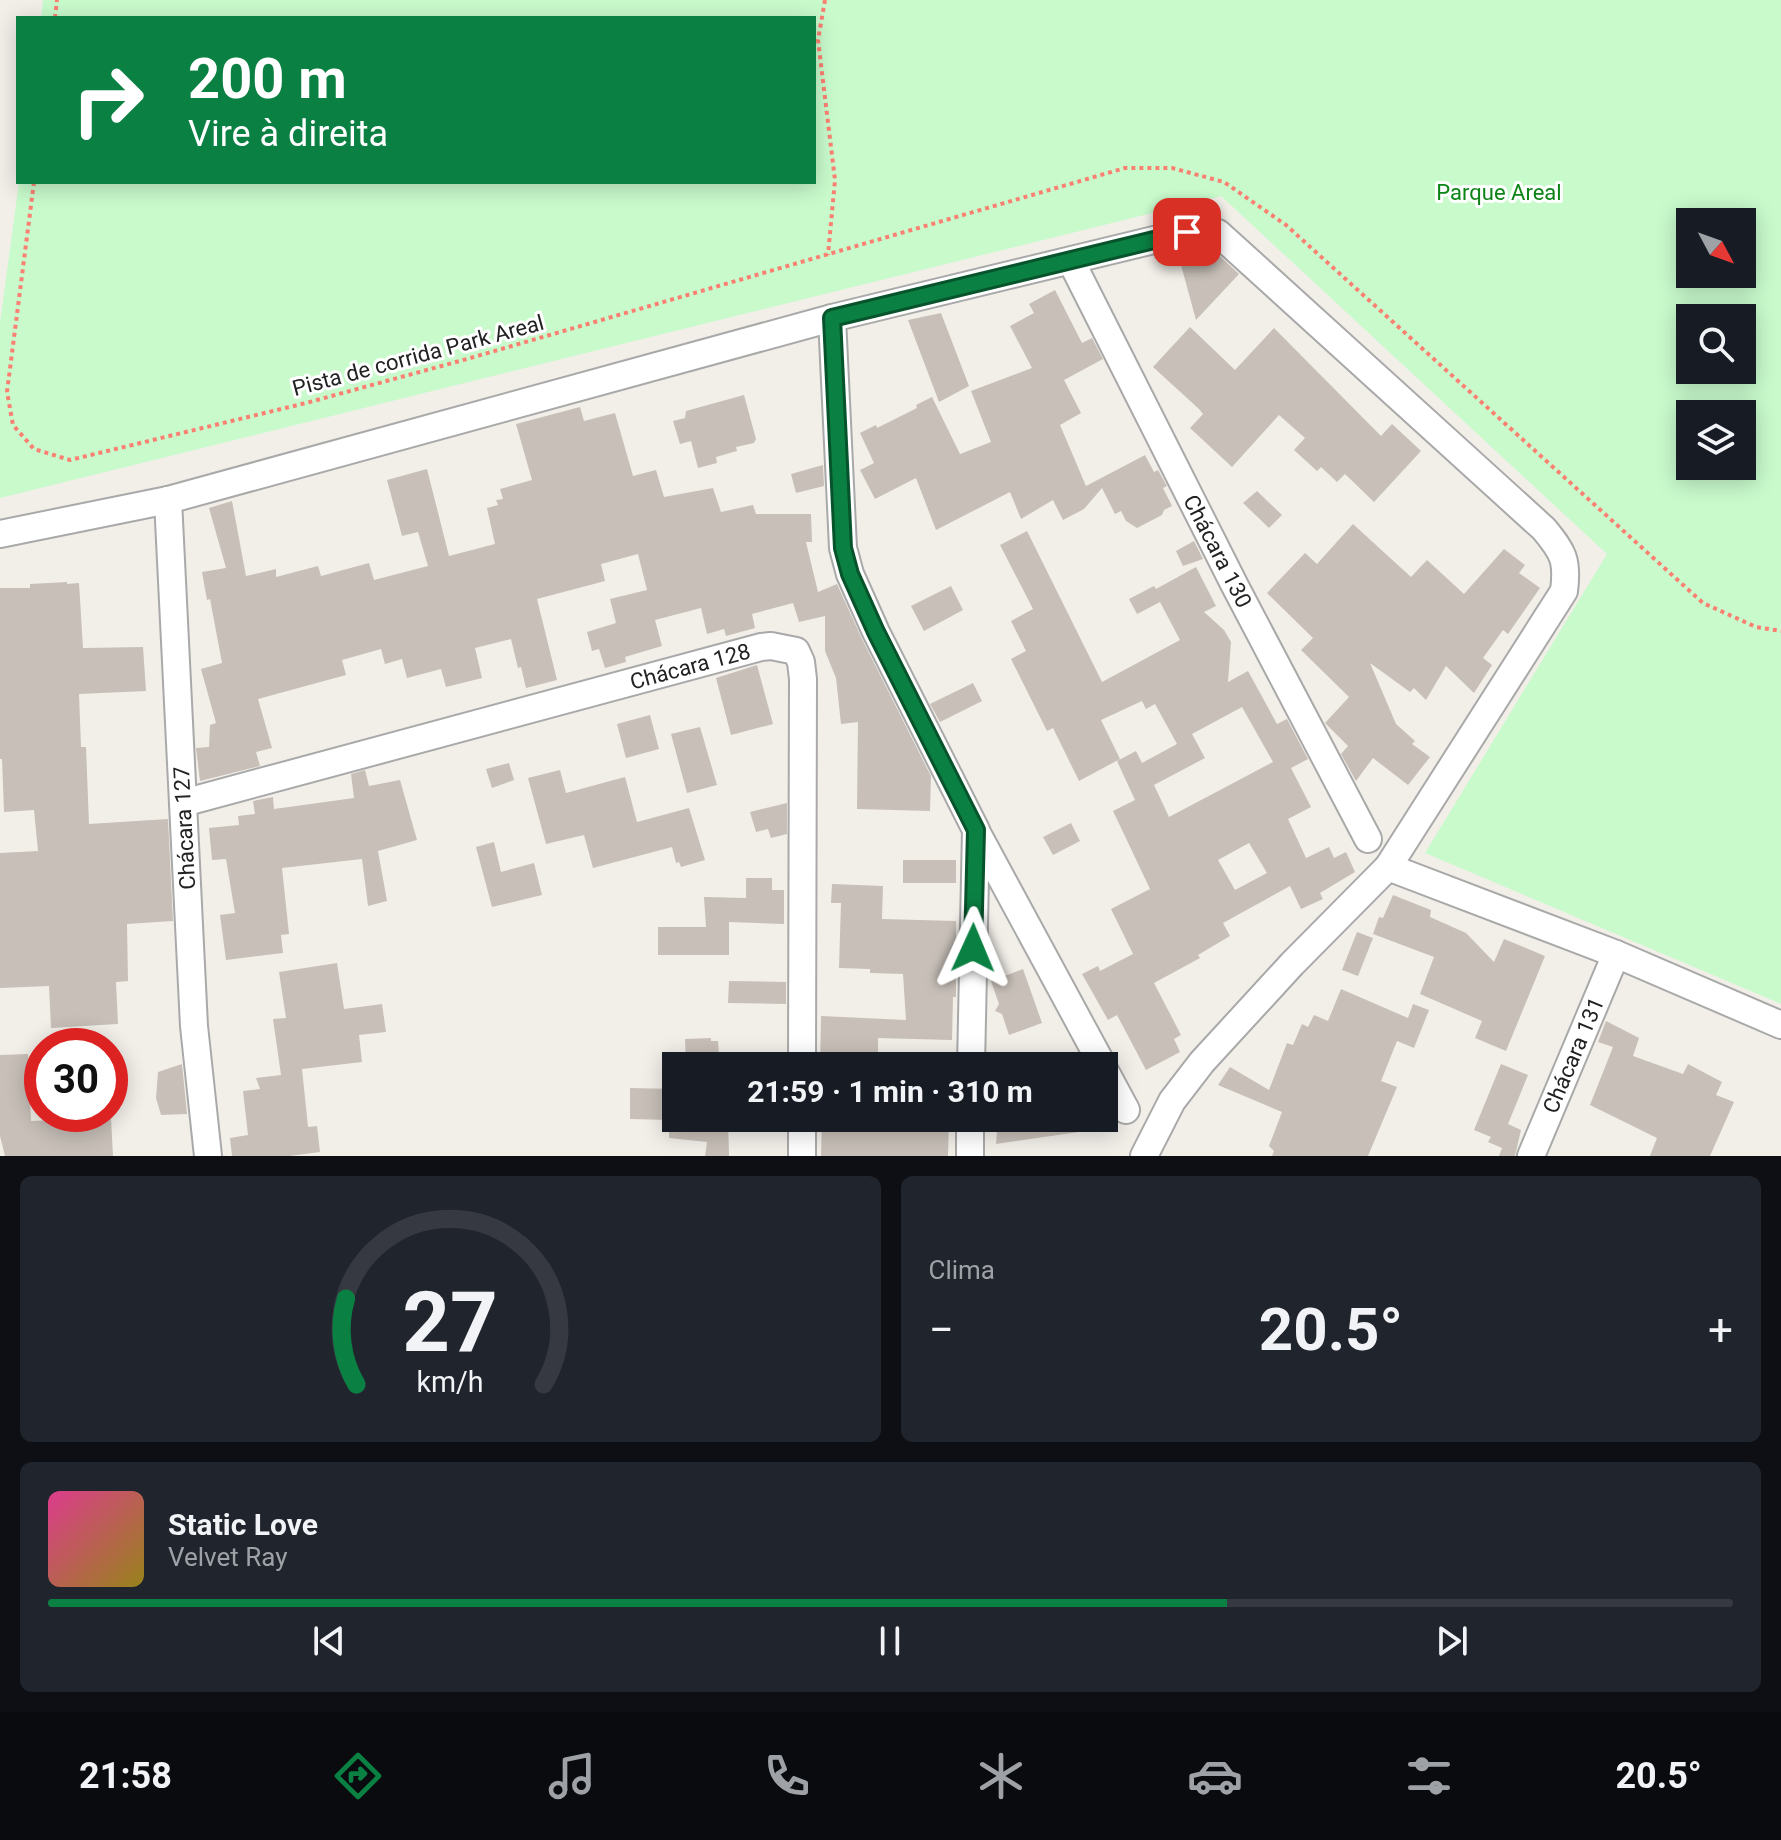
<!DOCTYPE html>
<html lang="pt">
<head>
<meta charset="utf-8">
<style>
  body { margin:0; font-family:Roboto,sans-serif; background:#20242c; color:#f1f3f6; height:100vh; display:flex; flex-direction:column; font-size:30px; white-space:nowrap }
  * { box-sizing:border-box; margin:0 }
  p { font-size:26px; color:#9ea1a6 }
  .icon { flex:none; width:44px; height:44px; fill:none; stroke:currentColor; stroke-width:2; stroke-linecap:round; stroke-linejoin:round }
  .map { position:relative; height:1156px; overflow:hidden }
  .details { display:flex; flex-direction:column; gap:20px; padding:20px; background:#0d0f14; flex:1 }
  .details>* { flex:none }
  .banner { position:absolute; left:16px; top:16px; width:800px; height:168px; border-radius:0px; box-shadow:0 4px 20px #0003; background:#0b8043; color:#fff; overflow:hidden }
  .needle { width:52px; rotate:131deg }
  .controls { position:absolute; left:1676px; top:208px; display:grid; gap:16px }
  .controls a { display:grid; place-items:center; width:80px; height:80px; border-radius:0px; background:#171b24; box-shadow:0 4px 20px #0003; font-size:40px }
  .speed { position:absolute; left:24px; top:1028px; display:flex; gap:16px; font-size:40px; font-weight:700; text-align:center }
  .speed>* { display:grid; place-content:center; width:104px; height:104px; border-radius:50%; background:#171b24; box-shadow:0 4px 20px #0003; line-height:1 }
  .speed .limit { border:12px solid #d22; background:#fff; color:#111 }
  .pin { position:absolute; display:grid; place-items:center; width:68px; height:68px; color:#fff; margin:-34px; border-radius:16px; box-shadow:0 4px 12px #0006 }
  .me { position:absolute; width:88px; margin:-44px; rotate:1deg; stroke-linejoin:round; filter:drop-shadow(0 0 6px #0008) }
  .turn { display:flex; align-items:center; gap:28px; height:168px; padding:0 40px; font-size:36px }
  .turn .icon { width:104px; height:104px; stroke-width:2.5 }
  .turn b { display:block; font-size:56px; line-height:68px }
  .big { font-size:60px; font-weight:700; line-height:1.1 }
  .details .widget { flex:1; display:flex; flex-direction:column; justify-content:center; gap:12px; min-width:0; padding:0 28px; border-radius:12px; background:#20242c }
  .details .dial { align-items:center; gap:0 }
  .dial svg { height:208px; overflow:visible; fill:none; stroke:#363941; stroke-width:7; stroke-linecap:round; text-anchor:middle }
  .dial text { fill:#f1f3f6; stroke:none }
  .song { display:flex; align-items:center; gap:24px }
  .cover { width:96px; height:96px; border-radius:12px; background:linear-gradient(135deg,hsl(330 70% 55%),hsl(50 70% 35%)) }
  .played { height:8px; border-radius:4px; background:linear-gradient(90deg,#0b8043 70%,#363941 70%) }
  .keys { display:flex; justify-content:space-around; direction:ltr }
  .heat { display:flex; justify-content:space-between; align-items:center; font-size:44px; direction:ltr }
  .details .tiles { flex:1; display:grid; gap:20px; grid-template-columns:1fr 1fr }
  .widget:last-child { grid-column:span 2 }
  .trip { position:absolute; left:662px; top:1052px; width:456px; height:80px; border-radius:0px; background:#171b24; box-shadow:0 4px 20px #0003; font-weight:700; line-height:80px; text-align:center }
  .menu { display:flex; height:128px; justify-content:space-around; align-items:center; background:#090b0e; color:#9ea1a6 }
  .menu .icon { width:56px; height:56px }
  .menu .active { color:#0b8043 }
  .menu b { font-size:36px; color:#f1f3f6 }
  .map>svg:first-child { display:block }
  .park { fill:#c8facc; fill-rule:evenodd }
  .building { fill:#c7bfb8; fill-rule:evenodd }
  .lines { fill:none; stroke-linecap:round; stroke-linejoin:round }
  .minor-casing { stroke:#a9a9a9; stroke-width:30 }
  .path { stroke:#fa8072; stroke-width:4; stroke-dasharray:4 4; stroke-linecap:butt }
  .minor { stroke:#fff; stroke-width:26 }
  .route-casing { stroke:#07532c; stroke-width:20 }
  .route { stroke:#0b8043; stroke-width:14 }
  .labels { text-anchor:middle; stroke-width:6; stroke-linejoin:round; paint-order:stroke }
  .park-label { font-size:22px; fill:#0c8416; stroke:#fff }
  .street-label { font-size:22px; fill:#222; stroke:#fff }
</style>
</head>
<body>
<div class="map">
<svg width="1781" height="1156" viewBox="0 0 1781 1156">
  <rect width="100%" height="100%" fill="#f2efe9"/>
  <!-- park -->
  <path class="park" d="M43 0H1781V1004L1425 853 1607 554 1221 196 0 498V323L19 182H814V18H41ZM1690 222H1742V274H1690ZM1690 318H1742V370H1690ZM1690 414H1742V466H1690Z"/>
  <!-- building -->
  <g class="building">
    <polygon points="1210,247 1239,274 1196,320 1178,254"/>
    <polygon points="1055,290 1082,343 1092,338 1103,359 1064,380 1081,413 1060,425 1086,486 1145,455 1154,472 1158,470 1167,486 1163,488 1172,506 1164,510 1162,515 1137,528 1126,521 1121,511 1115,514 1102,488 1084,509 1063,520 1053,500 1021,519 1010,492 936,530 916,478 875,499 860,470 874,463 860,433 876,425 877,428 917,408 916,405 932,397 960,454 991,442 971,391 1032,368 1010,326 1034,313 1029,304"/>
    <polygon points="941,313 969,386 939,402 908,320"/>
    <polygon points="1190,327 1235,370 1274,328 1381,436 1392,424 1421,451 1374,502 1345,474 1337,482 1321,467 1317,471 1294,450 1305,438 1279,415 1232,467 1190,428 1203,414 1199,409 1153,367"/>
    <polygon points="744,395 756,439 754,443 736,447 737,451 716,457 717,463 698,468 691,441 680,444 673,421 685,418 686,411"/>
    <polygon points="580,407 584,421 615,413 633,476 656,470 664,497 713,488 721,512 753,505 756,514 811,514 812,542 806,542 818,592 837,584 862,639 931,776 930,811 857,809 858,722 841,724 836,678 825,651 825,616 799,622 793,603 752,614 755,628 726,636 724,629 707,634 701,608 655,620 662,646 625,657 626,662 605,668 599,649 592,651 587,632 616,623 610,599 647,590 638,554 601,564 605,581 537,599 557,680 526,688 521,667 518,668 511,639 475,648 482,678 446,687 441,669 407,678 402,659 385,664 381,649 342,660 346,675 258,699 272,748 256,752 260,766 200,781 196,748 209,747 210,725 216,723 201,669 222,663 210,599 207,600 202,572 226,568 209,508 232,501 246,576 276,569 276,577 318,566 321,576 369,563 374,580 428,566 418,532 402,536 387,480 427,469 449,556 495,544 487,508 498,505 496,500 503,499 500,489 532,480 516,424"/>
    <polygon points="823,465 824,486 796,493 791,474"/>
    <polygon points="1257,491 1282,515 1269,528 1243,503"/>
    <polygon points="1353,524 1411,577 1427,560 1464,594 1504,549 1525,565 1519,573 1540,588 1508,634 1503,630 1483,658 1492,665 1474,693 1446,666 1426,700 1414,688 1410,692 1370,663 1396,724 1415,741 1412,744 1430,757 1408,785 1373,758 1356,781 1341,754 1348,746 1325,723 1349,697 1301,650 1313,638 1267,593 1305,553 1317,564"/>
    <path d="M1027 531 1102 682 1180 640 1160 602 1137 614 1129 599 1154 586 1156 589 1196 567 1216 606 1204 612 1224 630 1231 642 1228 682 1248 671 1277 724 1287 719 1308 759 1291 768 1311 807 1288 819 1306 858 1329 847 1334 858 1346 852 1355 872 1320 893 1323 899 1301 909 1290 886 1223 923 1230 936 1198 955 1200 958 1154 983 1181 1035 1174 1039 1180 1052 1146 1070 1117 1015 1108 1020 1082 974 1098 966 1100 971 1133 954 1111 909 1150 889 1113 811 1135 800 1117 761 1136 751 1142 763 1177 744 1155 704 1146 709 1142 701 1101 720 1120 759 1079 781 1053 728 1047 731 1011 659 1026 651 1011 621 1033 609 1000 545ZM1242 707 1273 762 1169 817 1154 785 1205 758 1192 734ZM1249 843 1267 873 1235 890 1218 860Z"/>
    <polygon points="1194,541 1203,559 1183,566 1176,551"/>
    <polygon points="67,582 67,584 79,583 83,648 143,647 146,691 79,694 81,747 86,747 89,824 168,819 173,921 127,924 128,981 116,982 118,1024 51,1028 49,986 0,988 0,853 38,851 34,810 4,812 2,759 0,759 0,588 30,588 30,584"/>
    <polygon points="951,586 963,610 924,631 911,606"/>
    <polygon points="757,665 773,724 731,735 716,678"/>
    <polygon points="973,683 982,701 940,722 930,704"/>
    <polygon points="650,715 659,749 626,758 617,724"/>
    <polygon points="700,727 717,785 687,793 671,734"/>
    <polygon points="509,763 514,780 492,788 486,769"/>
    <polygon points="365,770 369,786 400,780 417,840 378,851 387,901 368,906 362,859 282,868 289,934 281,935 283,953 226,960 220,915 235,913 226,859 212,860 209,828 239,825 238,816 255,814 253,801 273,797 274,809 354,798 351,774"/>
    <polygon points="560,770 566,793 625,777 637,822 689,808 705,860 681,867 679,862 676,863 672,847 593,868 584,835 546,844 528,778"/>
    <polygon points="787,803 787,834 771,838 768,829 756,832 750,812"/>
    <polygon points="1071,823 1080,841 1053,855 1043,837"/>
    <polygon points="494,842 501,872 534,863 542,895 492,907 476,847"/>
    <rect x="903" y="860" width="53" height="23"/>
    <polygon points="746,878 772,878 772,890 784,890 784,924 729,922 729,955 658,955 658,927 706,927 704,897 746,898"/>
    <polygon points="832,884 883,886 882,919 956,921 956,997 953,997 952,1040 878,1038 878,1066 820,1066 821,1016 906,1020 903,974 870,973 870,969 839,968 841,903 831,903"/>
    <polygon points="1393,895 1431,910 1430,917 1466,933 1494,962 1504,939 1545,956 1506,1051 1475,1038 1482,1021 1420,994 1434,957 1373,934 1379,917 1383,918"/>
    <polygon points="1357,932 1373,938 1358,976 1342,970"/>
    <polygon points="337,963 344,1009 382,1004 386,1032 359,1035 362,1062 302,1069 308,1127 317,1126 320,1152 289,1156 232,1156 230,1138 248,1135 243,1091 260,1089 256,1078 281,1075 273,1019 286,1018 279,972"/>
    <polygon points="1023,969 1042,1023 1009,1035 1002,1014 995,1011 999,1004 991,981"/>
    <polygon points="729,981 786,982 786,1004 728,1003"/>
    <polygon points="1341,989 1408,1018 1413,1004 1429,1010 1414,1048 1397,1041 1381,1081 1397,1087 1368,1156 1272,1156 1274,1151 1269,1146 1282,1112 1218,1085 1230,1067 1269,1090 1287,1043 1293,1045 1302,1024 1308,1027 1314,1015 1328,1021"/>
    <polygon points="1606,1021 1639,1038 1633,1056 1683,1074 1688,1064 1722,1082 1716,1095 1734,1102 1710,1156 1650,1156 1657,1138 1590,1105 1613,1047 1598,1042"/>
    <polygon points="711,1038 711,1041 718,1041 720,1066 686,1066 685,1039"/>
    <polygon points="28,1054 31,1121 111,1118 113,1156 5,1156 0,1136 0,1055"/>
    <polygon points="182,1064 187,1114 161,1115 156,1098 158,1072"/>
    <polygon points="1501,1064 1528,1075 1508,1124 1521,1130 1515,1156 1499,1156 1502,1148 1488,1142 1491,1137 1474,1130"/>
    <polygon points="630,1088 676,1089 676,1118 728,1118 729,1156 705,1156 707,1142 669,1138 669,1120 630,1119"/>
    <polygon points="822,1118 949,1121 948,1156 821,1156"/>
    <polygon points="998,1118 1100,1118 1100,1129 996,1144"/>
  </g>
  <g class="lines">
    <!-- minor casing -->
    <g class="minor-casing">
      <g id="minor">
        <polyline points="1071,261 1235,586 1368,839"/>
        <polyline points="832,318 843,548 850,574 876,632 976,830 971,1066"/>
        <polyline points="168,500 194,1026 208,1156"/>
        <path d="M0 534 168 500 832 318 1187 232 1206 230 1218 233 1544 529C1563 552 1568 560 1564 591L1388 867 1292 964 1202 1062 1172 1101 1144 1156"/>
        <polyline points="183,803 761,647 771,646 796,651 801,662 803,679 802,1066"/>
        <polyline points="977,833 1103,1066"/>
        <polyline points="1388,867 1616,954 1781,1025"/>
        <polyline points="1104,1069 1126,1110"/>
        <polyline points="802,1156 802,1118"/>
        <polyline points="970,1156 970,1118"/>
        <polyline points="1531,1156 1616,954"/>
      </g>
    </g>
    <!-- path -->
    <g class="path">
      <polyline points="825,0 818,40 835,180 828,255"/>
      <polyline points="55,18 57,0"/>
      <polyline points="34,182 7,392 13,425 34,449 70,460 306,403 467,359 1125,168 1172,168 1224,182 1286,225 1703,603 1756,627 1781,631"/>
    </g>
    <!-- minor -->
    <use href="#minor" class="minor"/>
  </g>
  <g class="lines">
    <!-- route casing -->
    <g class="route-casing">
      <polyline id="route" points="973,948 976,830 876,632 850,574 843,548 832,318 1187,232"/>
    </g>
    <!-- route -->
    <use href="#route" class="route"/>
  </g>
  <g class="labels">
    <!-- park labels -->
    <g class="park-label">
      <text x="1499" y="200">Parque Areal</text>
    </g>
    <!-- street labels -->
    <g class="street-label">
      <text transform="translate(418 355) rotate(-15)" y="8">Pista de corrida Park Areal</text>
      <text transform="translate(1218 551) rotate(63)" y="8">Chácara 130</text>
      <text transform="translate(690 666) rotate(-15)" y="8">Chácara 128</text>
      <text transform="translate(184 828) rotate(-93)" y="8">Chácara 127</text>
      <text transform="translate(1573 1055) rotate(-67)" y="8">Chácara 131</text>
    </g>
  </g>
</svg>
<div class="controls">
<a><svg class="needle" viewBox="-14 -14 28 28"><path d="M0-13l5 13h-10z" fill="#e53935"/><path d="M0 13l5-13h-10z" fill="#9ea1a6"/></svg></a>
<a><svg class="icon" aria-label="search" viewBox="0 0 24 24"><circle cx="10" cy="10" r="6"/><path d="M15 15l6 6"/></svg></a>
<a><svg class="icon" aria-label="layers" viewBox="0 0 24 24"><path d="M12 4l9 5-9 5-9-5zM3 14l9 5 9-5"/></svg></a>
</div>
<div class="speed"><div class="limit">30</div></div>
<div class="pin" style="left:1187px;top:232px;background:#d93025"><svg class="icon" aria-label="arrive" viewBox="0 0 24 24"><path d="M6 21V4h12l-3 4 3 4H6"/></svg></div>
<svg class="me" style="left:973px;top:948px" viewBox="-20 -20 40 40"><path d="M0-17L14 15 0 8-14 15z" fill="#0b8043" stroke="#fff" stroke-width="4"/></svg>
<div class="trip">21:59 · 1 min · 310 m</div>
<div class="banner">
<div class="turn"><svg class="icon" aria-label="right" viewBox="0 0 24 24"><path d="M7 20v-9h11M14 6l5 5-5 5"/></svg><div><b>200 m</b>Vire à direita</div></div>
</div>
</div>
<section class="details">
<div class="tiles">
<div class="widget dial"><svg viewBox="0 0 100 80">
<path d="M14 69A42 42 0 1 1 86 69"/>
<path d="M14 69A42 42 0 0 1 10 36" stroke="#0b8043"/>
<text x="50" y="56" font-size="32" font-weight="700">27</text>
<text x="50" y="72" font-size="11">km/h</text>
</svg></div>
<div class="widget"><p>Clima</p>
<div class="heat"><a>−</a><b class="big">20.5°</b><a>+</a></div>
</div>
<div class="widget">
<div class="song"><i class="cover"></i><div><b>Static Love</b><p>Velvet Ray</p></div></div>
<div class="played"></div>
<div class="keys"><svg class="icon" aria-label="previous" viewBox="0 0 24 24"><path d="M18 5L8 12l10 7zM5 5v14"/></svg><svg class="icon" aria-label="pause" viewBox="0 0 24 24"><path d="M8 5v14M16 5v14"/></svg><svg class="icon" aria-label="next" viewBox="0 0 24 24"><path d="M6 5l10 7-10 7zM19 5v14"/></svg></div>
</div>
</div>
</section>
<nav class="menu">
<b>21:58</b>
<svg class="icon active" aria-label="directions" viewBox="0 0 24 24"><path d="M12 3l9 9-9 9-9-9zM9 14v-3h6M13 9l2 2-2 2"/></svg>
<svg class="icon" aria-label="music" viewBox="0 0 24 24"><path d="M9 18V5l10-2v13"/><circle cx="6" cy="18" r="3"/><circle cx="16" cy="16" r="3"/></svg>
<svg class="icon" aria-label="phone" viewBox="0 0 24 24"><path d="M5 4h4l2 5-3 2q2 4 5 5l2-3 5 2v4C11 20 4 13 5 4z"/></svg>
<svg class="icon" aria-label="climate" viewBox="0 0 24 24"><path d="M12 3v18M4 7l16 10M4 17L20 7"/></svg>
<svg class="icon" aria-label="car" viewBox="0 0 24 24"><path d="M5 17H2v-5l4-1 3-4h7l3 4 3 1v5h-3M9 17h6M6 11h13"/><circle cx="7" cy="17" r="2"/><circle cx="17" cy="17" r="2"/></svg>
<svg class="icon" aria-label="filters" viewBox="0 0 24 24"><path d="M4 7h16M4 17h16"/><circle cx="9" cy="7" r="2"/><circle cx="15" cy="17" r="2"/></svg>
<b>20.5°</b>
</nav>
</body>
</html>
